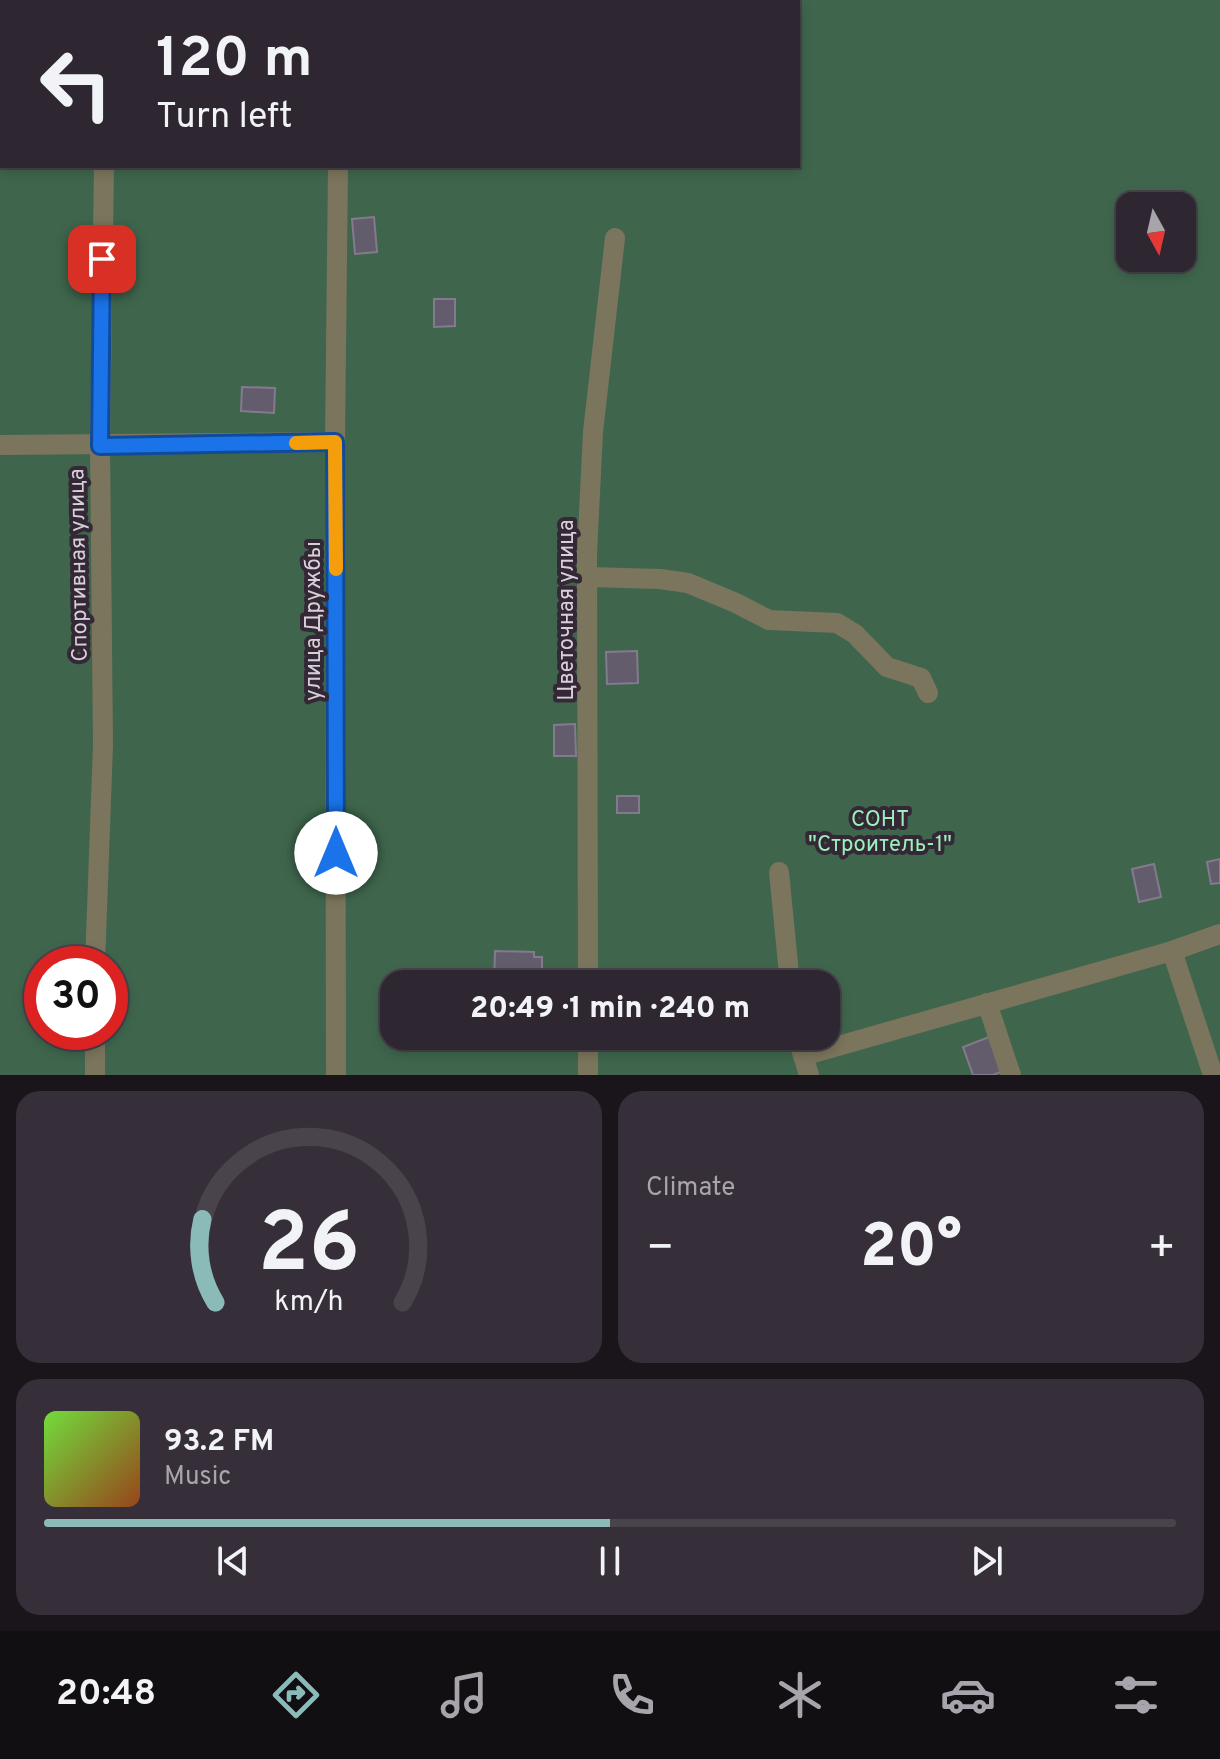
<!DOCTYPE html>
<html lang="en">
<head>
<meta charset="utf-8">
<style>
  body { margin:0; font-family:Overpass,sans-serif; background:#362e38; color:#f1f3f6; height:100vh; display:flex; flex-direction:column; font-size:30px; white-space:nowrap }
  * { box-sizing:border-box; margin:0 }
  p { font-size:26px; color:#a7a5ab }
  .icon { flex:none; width:44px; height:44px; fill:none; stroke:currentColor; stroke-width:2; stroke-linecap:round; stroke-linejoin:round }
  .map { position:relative; height:1075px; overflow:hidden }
  .side { display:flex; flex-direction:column; gap:16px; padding:16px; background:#19151a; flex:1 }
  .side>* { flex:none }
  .guide { position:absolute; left:0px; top:0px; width:800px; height:168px; box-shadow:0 4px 12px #0003,0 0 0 2px #49434c; background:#2e2630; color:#f1f3f6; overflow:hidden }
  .needle { width:52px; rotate:172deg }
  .fabs { position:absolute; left:1116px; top:192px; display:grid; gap:16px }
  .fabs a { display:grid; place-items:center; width:80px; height:80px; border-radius:16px; background:#2e2630; box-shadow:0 4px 12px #0003,0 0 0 2px #49434c; font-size:40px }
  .speed { position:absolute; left:24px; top:946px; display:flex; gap:16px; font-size:40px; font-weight:700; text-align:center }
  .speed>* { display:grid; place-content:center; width:104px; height:104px; border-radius:50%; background:#2e2630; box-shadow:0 4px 12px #0003,0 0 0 2px #49434c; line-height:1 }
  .speed .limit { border:12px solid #d22; background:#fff; color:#111 }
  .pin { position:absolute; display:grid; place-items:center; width:68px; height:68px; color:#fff; margin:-34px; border-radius:16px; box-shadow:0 4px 12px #0006 }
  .me { position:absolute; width:88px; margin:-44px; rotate:0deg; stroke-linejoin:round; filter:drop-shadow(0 0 6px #0008) }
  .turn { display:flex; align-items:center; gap:28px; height:168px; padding:0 24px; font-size:36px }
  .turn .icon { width:104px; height:104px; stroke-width:2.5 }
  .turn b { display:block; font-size:56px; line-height:68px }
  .big { font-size:60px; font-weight:800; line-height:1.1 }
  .side .tile { flex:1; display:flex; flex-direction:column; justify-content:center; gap:12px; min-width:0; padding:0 28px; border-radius:24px; background:#362e38 }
  .side .dial { align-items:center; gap:0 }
  .dial svg { height:208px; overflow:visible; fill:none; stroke:#49434c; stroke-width:7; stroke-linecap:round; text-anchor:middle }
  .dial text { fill:#f1f3f6; stroke:none }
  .song { display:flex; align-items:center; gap:24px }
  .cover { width:96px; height:96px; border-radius:12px; background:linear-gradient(135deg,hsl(100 70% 55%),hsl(20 70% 35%)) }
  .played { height:8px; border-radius:4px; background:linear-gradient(90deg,#8bbbb9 50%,#49434c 50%) }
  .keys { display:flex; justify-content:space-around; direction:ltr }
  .heat { display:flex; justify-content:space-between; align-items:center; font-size:44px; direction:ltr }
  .side .tiles { flex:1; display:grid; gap:16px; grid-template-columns:1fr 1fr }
  .tile:last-child { grid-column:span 2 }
  .trip { position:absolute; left:380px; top:970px; width:460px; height:80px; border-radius:24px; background:#2e2630; box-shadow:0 4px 12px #0003,0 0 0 2px #49434c; font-weight:800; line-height:80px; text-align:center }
  .dock { display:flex; height:128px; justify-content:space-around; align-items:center; background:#120f13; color:#a7a5ab }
  .dock .icon { width:56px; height:56px }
  .dock .active { color:#8bbbb9 }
  .dock b { font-size:36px; color:#f1f3f6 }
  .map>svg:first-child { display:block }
  .green { fill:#3f664d; fill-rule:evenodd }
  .building { fill:#635c6d; stroke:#837b8d; stroke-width:2 }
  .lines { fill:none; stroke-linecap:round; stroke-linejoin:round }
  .minor { stroke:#7c755d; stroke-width:20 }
  .route-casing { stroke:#114b97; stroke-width:20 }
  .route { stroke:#1a73e8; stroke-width:14 }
  .slow { stroke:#f59e0b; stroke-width:14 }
  .labels { text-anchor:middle; stroke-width:8; stroke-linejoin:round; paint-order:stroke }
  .street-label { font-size:22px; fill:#d7d0d8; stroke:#342836 }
  .park-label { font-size:22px; fill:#9cf1bb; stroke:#342836 }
</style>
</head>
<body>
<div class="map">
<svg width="1220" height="1075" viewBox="0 0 1220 1075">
  <rect width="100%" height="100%" fill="#3e3240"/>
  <!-- green -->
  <path class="green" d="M0 0H1220V1075H0ZM2 2H798V166H2ZM1130 206H1182V258H1130ZM42 964H110V1032H42ZM394 984H826V1036H394Z"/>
  <!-- building -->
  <g class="building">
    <polygon points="374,217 377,252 355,254 352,219"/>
    <polygon points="434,299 455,299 455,326 434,327"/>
    <polygon points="242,387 275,388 274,413 241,411"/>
    <polygon points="637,651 638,683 607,684 606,652"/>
    <polygon points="575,724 576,756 554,756 554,725"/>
    <rect x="617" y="796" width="22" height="17"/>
    <polygon points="1220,859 1220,883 1211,884 1207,862"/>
    <polygon points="1154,864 1161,897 1139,902 1132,869"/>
    <polygon points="495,951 534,952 534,957 542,957 542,979 534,979 534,983 494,983"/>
    <rect x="30" y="976" width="12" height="30"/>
    <polygon points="54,1032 76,1032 77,1044 55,1046"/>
    <polygon points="989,1037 1001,1072 993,1075 973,1075 963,1047"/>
  </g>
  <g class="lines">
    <!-- minor -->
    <g class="minor">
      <polyline points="106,2 106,0"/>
      <polyline points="340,2 340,0"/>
      <polyline points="0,445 335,442"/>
      <polyline points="588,577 660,579 688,583 736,603 769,620 837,623 855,634 887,667 921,678 928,693"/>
      <polyline points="779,872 790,984"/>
      <polyline points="1172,951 1213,1075"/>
      <polyline points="95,964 103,745 100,446 104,166"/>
      <polyline points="588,984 587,554 593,432 615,238"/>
      <polyline points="987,1003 1011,1075"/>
      <polyline points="797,1036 809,1075"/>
      <polyline points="803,1056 1172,951 1220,934"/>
      <polyline points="95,1075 95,1032"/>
      <polyline points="336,1075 335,442 338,166"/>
      <polyline points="588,1075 588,1036"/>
    </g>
  </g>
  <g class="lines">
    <!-- route casing -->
    <g class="route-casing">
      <polyline id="route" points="102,259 100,446 335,442 336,853"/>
    </g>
    <!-- route -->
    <use href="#route" class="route"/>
    <!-- slow -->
    <polyline class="slow" points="296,443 335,442 336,569"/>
  </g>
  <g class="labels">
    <!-- street labels -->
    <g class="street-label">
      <text transform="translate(77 565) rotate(-91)" y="8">Спортивная улица</text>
      <text transform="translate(565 610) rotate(-90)" y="8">Цветочная улица</text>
      <text transform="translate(312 621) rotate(-90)" y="8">улица Дружбы</text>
    </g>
    <!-- park labels -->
    <g class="park-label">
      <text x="880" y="826">СОНТ<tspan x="880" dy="25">"Строитель-1"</tspan></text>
    </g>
  </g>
</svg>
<div class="fabs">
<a><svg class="needle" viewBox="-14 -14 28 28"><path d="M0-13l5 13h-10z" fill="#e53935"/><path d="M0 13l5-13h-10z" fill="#a7a5ab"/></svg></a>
</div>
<div class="speed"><div class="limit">30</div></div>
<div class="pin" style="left:102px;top:259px;background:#d93025"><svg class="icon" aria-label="arrive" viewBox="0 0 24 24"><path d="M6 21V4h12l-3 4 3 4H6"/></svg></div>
<svg class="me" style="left:336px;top:853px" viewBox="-20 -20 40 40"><circle r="19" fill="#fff"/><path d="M0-13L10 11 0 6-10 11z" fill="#1a73e8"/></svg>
<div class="trip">20:49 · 1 min · 240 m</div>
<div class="guide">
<div class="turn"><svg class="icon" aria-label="left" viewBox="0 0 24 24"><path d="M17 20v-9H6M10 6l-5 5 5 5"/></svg><div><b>120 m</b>Turn left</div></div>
</div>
</div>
<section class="side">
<div class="tiles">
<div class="tile dial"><svg viewBox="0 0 100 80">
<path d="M14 69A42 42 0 1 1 86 69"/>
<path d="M14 69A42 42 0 0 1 9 37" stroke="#8bbbb9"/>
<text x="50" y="56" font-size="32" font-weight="700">26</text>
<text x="50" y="72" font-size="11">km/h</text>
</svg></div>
<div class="tile"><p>Climate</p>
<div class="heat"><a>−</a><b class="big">20°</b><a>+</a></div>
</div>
<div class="tile">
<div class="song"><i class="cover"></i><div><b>93.2 FM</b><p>Music</p></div></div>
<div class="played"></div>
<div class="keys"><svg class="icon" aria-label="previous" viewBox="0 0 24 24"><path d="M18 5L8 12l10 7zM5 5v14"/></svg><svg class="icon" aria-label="pause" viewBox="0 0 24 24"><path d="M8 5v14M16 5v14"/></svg><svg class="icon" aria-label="next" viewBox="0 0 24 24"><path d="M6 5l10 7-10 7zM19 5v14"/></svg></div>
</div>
</div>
</section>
<nav class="dock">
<b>20:48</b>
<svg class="icon active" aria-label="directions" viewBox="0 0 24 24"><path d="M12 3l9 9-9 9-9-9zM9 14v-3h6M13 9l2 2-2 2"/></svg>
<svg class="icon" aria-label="music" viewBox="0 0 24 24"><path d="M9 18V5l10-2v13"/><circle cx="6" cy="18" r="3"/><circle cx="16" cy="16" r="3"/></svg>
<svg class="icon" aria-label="phone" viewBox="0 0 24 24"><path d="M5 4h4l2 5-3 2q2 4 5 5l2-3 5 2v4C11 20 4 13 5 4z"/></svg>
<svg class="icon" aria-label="climate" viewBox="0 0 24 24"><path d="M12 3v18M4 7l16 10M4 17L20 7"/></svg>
<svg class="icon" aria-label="car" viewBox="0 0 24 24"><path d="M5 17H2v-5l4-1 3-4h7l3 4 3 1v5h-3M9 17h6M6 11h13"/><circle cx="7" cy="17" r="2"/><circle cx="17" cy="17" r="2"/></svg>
<svg class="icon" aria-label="filters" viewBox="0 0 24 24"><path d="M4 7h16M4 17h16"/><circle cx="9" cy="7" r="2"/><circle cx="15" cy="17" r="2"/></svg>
</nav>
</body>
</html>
